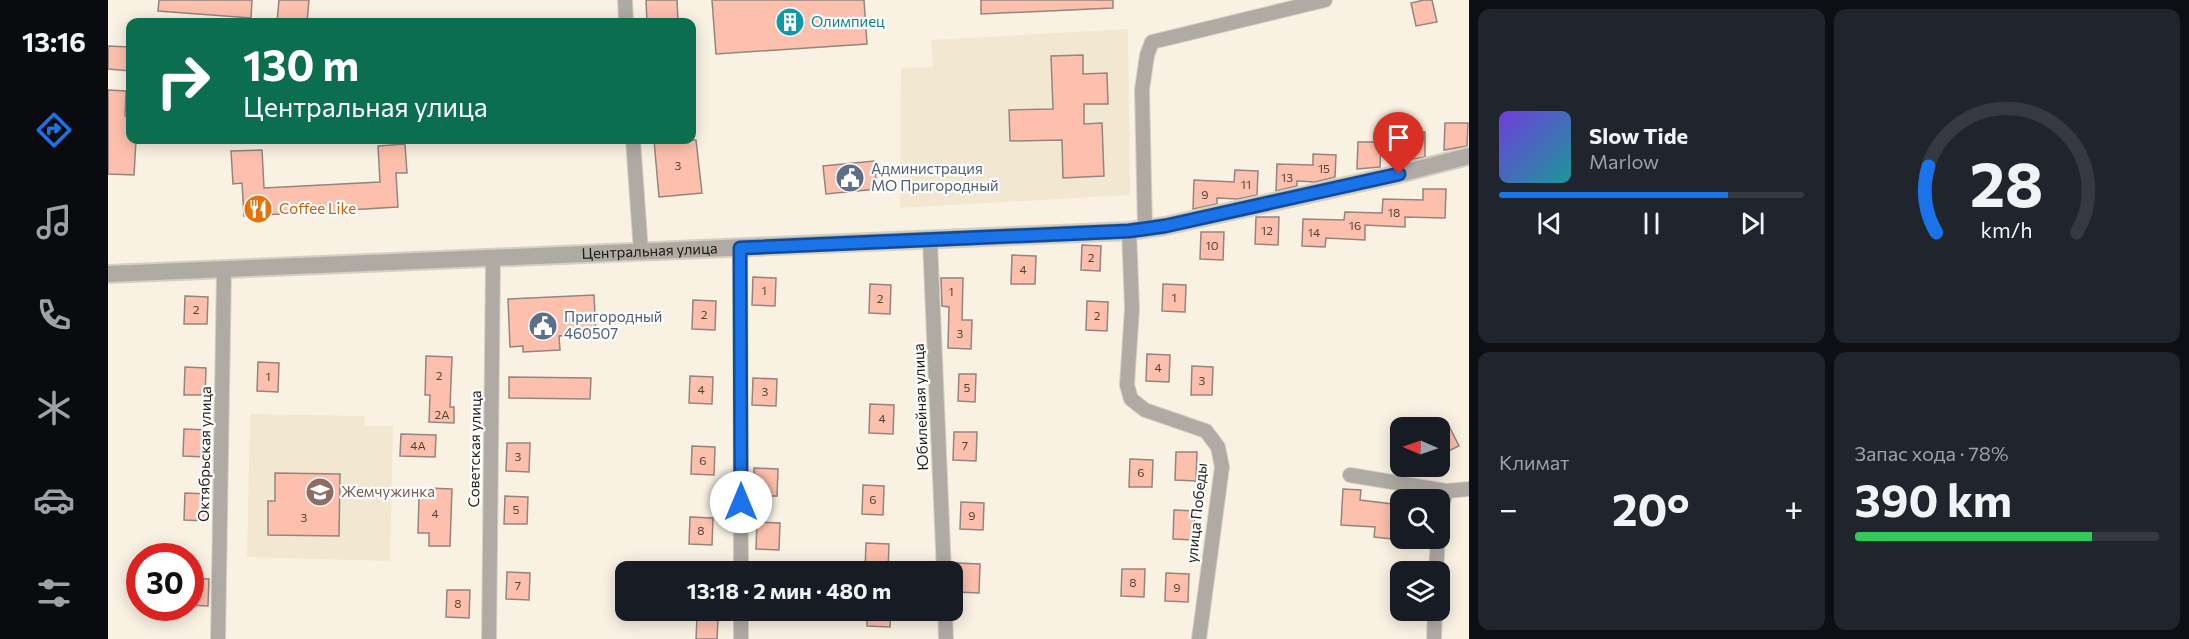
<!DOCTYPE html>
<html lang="ru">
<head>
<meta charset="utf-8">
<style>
  body { margin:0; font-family:Commissioner,sans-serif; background:#20242c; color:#f1f3f6; height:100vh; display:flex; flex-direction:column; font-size:22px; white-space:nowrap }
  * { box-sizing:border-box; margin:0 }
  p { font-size:20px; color:#9ea1a6 }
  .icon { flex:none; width:33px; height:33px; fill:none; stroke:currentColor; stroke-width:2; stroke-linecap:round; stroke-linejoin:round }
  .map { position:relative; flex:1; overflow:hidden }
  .panel { display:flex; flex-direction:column; gap:9px; padding:9px; background:#0d0f14; width:720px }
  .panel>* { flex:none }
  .top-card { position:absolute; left:18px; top:18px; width:570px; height:126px; border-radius:12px; box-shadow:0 3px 15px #0003; background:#0b6e4f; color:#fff; overflow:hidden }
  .needle { width:39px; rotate:272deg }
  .fabs { position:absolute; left:1282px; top:417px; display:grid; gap:12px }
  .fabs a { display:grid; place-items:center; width:60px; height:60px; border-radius:12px; background:#171b24; box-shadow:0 3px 15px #0003; font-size:30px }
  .speed { position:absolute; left:18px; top:543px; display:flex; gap:12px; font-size:30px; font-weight:700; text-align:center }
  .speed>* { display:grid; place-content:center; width:78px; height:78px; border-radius:50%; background:#171b24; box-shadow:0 3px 15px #0003; line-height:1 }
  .speed .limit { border:9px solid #d22; background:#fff; color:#111 }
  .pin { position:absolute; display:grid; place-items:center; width:51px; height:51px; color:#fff; margin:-62px -26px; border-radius:50% 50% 50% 0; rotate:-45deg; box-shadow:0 0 6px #0007 }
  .pin .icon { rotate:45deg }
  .me { position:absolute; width:66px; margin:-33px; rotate:0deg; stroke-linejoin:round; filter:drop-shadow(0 0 4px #0008) }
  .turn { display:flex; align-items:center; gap:21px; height:126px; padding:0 18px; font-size:27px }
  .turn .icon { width:78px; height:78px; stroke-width:2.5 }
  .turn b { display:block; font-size:42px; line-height:51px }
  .big { font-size:45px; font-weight:700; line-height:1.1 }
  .panel .tile { flex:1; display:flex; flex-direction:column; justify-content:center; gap:9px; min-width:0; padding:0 21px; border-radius:12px; background:#20242c }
  .panel .dial { align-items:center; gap:0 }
  .dial svg { height:156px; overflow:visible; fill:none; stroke:#363941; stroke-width:7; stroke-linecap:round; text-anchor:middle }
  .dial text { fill:#f1f3f6; stroke:none }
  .song { display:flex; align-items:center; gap:18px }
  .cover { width:72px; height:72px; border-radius:9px; background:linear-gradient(135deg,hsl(260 70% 55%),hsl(180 70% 35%)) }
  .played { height:6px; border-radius:3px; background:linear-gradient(90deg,#1a73e8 75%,#363941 75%) }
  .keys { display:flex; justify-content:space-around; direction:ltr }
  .heat { display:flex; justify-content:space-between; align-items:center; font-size:33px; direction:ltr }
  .charge { height:9px; border-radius:4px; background:linear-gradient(90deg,#34c759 78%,#363941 0) }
  .panel .tiles { flex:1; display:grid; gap:9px; grid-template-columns:repeat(2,1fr) }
  .trip { position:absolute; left:507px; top:561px; width:348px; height:60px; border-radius:12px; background:#171b24; box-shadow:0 3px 15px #0003; font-weight:700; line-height:60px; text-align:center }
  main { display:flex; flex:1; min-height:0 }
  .menu { display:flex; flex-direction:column; width:108px; justify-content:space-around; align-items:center; background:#090b0e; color:#9ea1a6 }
  .menu .icon { width:42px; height:42px }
  .menu .selected { color:#1a73e8 }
  .menu b { font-size:27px; color:#f1f3f6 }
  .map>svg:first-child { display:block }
  .built { fill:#f2e8d2 }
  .building { fill:#fdc0ad; stroke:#95847f; stroke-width:1.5 }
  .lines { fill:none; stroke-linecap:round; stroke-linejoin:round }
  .minor-casing { stroke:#d6d0c2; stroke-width:16 }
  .tertiary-casing { stroke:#d6d0c2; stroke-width:20 }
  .minor { stroke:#b0aaa5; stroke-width:14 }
  .tertiary { stroke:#b0aaa5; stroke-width:16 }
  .route-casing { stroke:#114b97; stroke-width:15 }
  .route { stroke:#1a73e8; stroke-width:10 }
  .labels { text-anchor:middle; stroke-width:4.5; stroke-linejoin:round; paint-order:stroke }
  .number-label { font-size:12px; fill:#55443b }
  .culture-label { font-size:15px; fill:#0d838f; stroke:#fff; text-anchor:start }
  .service-label { font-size:15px; fill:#4e5e75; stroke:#fff; text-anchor:start }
  .food-label { font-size:15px; fill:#c56008; stroke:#fff; text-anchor:start }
  .street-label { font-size:15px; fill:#1d1b15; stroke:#fff }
  .education-label { font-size:15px; fill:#785e54; stroke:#fff; text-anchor:start }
</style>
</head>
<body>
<main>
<nav class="menu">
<b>13:16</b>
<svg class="icon selected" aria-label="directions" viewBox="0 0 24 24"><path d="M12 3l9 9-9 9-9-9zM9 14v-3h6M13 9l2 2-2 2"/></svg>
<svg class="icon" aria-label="music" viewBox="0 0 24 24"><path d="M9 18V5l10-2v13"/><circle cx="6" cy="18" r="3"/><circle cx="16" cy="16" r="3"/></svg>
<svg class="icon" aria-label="phone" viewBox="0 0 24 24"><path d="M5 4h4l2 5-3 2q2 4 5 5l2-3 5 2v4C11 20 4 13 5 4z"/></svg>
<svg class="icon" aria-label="climate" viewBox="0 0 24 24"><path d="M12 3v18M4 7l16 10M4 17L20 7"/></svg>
<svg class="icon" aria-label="car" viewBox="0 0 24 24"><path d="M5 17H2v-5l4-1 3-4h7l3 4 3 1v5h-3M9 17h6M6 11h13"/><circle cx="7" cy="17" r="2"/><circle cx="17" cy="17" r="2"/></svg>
<svg class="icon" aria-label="filters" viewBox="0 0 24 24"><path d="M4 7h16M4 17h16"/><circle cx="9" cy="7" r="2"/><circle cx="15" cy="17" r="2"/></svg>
</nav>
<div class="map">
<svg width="1361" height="639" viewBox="0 0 1361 639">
  <rect width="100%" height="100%" fill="#f9f2e3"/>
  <!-- built -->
  <g class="built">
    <polygon points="1020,29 1022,195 792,208 793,68 825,67 823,40"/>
    <polygon points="142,414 256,416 257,426 285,426 282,561 139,557"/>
  </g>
  <!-- building -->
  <g class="building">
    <polygon points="51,0 144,0 143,18 50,11"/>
    <polygon points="171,0 201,0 199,22 169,22"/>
    <polygon points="538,0 569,0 570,22 539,22"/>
    <polygon points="604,0 756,0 759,44 608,54"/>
    <polygon points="873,0 1005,0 1005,8 873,14"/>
    <polygon points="1316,0 1324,0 1329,22 1308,26 1303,3"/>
    <polygon points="0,46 22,47 22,71 0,69"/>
    <polygon points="975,55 975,74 999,73 1000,104 976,104 976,124 994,123 996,176 955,178 954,140 902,141 901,110 945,109 943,56"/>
    <polygon points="0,90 18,91 17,116 22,116 22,140 28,140 26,175 0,174"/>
    <polygon points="1337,123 1360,123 1359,146 1336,150"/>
    <polygon points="1296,132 1317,132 1317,157 1306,159 1295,159"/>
    <polygon points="546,140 588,140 594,193 551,197"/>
    <polygon points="1250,142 1273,142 1272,167 1249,169"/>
    <polygon points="297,144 299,173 288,173 290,207 136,216 134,183 125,184 123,151 154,150 156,188 272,182 270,146"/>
    <polygon points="1205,154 1228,155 1227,177 1207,182 1189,181 1189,186 1168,191 1169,164 1205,165"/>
    <polygon points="766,161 769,189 718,194 715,166"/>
    <polygon points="1127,170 1150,171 1149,195 1130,199 1109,198 1109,204 1085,209 1086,180 1126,182"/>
    <polygon points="1315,189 1338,189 1337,218 1297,217 1297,227 1257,225 1257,240 1218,238 1217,247 1194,246 1195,219 1236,220 1237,212 1274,213 1275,199 1315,200"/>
    <polygon points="1148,217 1171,217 1170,245 1147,244"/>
    <polygon points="1093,232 1116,232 1115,260 1092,259"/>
    <polygon points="974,245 993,246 992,271 973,270"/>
    <polygon points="904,255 928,256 927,284 903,284"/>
    <polygon points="645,277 668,278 667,306 644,305"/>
    <polygon points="833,278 855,278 854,320 864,320 863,349 840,348 841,307 834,306"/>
    <polygon points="762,284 783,285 782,314 761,313"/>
    <polygon points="1055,284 1078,285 1077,312 1054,311"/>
    <polygon points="486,295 488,334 451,336 452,350 415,352 415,346 402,347 400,299"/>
    <polygon points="77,296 100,297 99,324 76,324"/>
    <polygon points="585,300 608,301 607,330 584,329"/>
    <polygon points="979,301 1000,302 999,331 978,330"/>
    <polygon points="1039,354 1062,355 1061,382 1038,381"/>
    <polygon points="318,356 344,357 342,407 346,407 346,423 321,422 322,395 317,395"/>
    <polygon points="150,362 171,363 170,392 149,391"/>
    <polygon points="1084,366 1105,367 1104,395 1083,395"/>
    <polygon points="77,367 98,368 97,395 76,395"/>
    <polygon points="851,374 868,374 867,402 850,401"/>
    <polygon points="582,376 605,377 604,404 581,403"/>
    <polygon points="401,377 483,378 482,399 401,398"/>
    <polygon points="645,378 669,379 668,406 644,405"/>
    <polygon points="762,404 786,405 785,434 761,433"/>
    <polygon points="1341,426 1351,446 1332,455 1332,430"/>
    <polygon points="76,429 99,430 98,457 75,456"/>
    <polygon points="846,432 869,432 868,461 845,460"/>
    <polygon points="293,434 328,435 327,457 292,456"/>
    <polygon points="399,443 422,443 421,472 398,471"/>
    <polygon points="584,446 607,447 606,475 583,474"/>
    <polygon points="1068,452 1089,452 1088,481 1067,480"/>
    <polygon points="1022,459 1045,460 1044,487 1021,487"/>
    <polygon points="646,468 670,469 669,496 646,496"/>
    <polygon points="167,473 232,474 231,536 160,535 160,501 167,501"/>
    <polygon points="755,485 776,486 775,515 754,514"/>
    <polygon points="320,488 344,489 342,546 321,546 321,533 310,533 311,495 320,496"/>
    <polygon points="1235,489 1253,490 1252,500 1293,505 1293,540 1266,537 1267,527 1233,525"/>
    <polygon points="77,493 101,494 100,521 76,520"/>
    <polygon points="397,496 420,497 419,524 396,524"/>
    <polygon points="853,502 876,503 875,530 852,529"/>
    <polygon points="1066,510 1087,511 1086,540 1065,539"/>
    <polygon points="582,517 605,518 604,545 581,544"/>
    <polygon points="649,522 672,523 671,550 648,549"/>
    <polygon points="758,543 781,544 780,571 757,570"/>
    <polygon points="849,563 872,564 871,593 848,592"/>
    <polygon points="1014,569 1037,569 1036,597 1013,596"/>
    <polygon points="399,572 422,573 421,600 398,599"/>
    <polygon points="1058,573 1081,574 1080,602 1057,601"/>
    <polygon points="82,578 101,579 100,606 82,605"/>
    <polygon points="339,590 362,590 361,618 338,617"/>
    <polygon points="759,610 783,610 782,627 759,626"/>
    <polygon points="589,618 610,619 609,639 588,639"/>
  </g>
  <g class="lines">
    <!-- minor casing -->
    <g class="minor-casing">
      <g id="minor">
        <polyline points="517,0 518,22"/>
        <polyline points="525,140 533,252"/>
        <polyline points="1037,229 1034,90 1039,55 1044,42 1217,0"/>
        <polyline points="1021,231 1024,308 1019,385 1023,399 1037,410 1098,431 1110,447 1114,467 1091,639"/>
        <polyline points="822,241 836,572"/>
        <polyline points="632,248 633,572"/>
        <polyline points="1242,475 1338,491 1361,489"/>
        <polyline points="1332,516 1338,491"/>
        <polyline points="1328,572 1330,538"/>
        <polyline points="633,610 633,639"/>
        <polyline points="837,610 838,639"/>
        <polyline points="110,639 116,270"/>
        <polyline points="381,639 385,259"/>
        <polyline points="1326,639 1327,610"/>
      </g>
    </g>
    <!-- tertiary casing -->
    <g class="tertiary-casing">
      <g id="tertiary">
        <path id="s1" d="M0 274 1021 231 1057 226 1291 174 1361 156"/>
      </g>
    </g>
    <!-- minor -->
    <use href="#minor" class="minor"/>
    <!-- tertiary -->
    <use href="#tertiary" class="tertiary"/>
  </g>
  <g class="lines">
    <!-- route casing -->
    <g class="route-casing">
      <polyline id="route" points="633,502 632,248 1021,231 1057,226 1291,174"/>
    </g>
    <!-- route -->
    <use href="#route" class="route"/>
  </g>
  <!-- icons -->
  <defs>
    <g id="building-disc" transform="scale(1.5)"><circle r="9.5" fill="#0f9aa8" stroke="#fff"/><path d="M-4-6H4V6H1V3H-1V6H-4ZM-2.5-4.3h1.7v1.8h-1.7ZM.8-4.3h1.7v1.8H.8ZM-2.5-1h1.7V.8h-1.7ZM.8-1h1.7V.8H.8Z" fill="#fff"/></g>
    <g id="civic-disc" transform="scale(1.5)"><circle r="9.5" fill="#5c6f8a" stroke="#fff"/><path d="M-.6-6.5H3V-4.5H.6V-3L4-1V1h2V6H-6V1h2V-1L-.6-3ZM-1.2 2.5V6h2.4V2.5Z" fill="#fff"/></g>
    <g id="restaurant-disc" transform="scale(1.5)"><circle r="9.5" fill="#e8710a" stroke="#fff"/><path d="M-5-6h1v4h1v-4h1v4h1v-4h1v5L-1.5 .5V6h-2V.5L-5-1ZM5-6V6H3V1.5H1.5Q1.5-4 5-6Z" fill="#fff"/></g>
    <g id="school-disc" transform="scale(1.5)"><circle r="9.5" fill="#8d6e63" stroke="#fff"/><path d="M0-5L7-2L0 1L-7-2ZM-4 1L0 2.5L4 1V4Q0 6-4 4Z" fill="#fff"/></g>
  </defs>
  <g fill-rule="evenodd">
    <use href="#building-disc" x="682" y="22"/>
    <use href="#civic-disc" x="742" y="178"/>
    <use href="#restaurant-disc" x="150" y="209"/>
    <use href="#civic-disc" x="435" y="326"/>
    <use href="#school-disc" x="212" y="492"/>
  </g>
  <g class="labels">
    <!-- number labels -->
    <g class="number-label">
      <text x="570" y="170">3</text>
      <text x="1216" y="173">15</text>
      <text x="1179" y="182">13</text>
      <text x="1138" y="189">11</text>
      <text x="1097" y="199">9</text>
      <text x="1286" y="217">18</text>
      <text x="1247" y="230">16</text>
      <text x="1159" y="235">12</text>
      <text x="1206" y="237">14</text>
      <text x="1104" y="250">10</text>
      <text x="983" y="262">2</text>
      <text x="915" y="274">4</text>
      <text x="656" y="295">1</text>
      <text x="843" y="296">1</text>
      <text x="1066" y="302">1</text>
      <text x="772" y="303">2</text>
      <text x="88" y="314">2</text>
      <text x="596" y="319">2</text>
      <text x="989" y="320">2</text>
      <text x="852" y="338">3</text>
      <text x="1050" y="372">4</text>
      <text x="331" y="380">2</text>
      <text x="160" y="381">1</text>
      <text x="1094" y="385">3</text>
      <text x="859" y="392">5</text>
      <text x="593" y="394">4</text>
      <text x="657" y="396">3</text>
      <text x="334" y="419">2А</text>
      <text x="774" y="423">4</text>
      <text x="310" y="450">4А</text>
      <text x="857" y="450">7</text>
      <text x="410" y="461">3</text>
      <text x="595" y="465">6</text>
      <text x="1033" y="477">6</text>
      <text x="765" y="504">6</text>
      <text x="408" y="514">5</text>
      <text x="327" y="518">4</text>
      <text x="864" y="520">9</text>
      <text x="196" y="522">3</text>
      <text x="593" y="535">8</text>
      <text x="1025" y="587">8</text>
      <text x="410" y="590">7</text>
      <text x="1069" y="592">9</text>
      <text x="350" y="608">8</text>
    </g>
    <!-- culture labels -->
    <g class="culture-label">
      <text x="703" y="27">Олимпиец</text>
    </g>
    <!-- service labels -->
    <g class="service-label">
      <text x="763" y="174">Администрация<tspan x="763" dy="17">МО Пригородный</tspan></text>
      <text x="456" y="322">Пригородный<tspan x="456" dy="17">460507</tspan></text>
    </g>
    <!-- food labels -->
    <g class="food-label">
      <text x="171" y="214">Coffee Like</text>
    </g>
    <!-- street labels -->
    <g class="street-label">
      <text dy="5" stroke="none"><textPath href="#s1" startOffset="542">Центральная улица</textPath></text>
      <text transform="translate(813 407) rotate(-92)" y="5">Юбилейная улица</text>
      <text transform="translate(367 449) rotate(-89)" y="5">Советская улица</text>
      <text transform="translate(97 454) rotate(-89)" y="5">Октябрьская улица</text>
      <text transform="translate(1089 513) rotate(-84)" y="5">улица Победы</text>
    </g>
    <!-- education labels -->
    <g class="education-label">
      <text x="233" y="497">Жемчужинка</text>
    </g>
  </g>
</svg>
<div class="fabs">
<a><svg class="needle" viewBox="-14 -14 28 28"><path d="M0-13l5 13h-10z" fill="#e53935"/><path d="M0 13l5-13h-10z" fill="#9ea1a6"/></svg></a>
<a><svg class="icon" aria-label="search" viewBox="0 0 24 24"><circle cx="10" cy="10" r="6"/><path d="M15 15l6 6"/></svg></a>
<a><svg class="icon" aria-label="layers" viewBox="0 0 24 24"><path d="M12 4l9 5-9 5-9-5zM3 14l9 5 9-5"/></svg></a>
</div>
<div class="speed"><div class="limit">30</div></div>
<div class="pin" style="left:1291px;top:174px;background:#d93025"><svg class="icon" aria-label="arrive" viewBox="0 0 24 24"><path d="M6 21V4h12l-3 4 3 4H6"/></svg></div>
<svg class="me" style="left:633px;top:502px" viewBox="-20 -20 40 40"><circle r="19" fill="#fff"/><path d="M0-13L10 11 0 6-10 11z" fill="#1a73e8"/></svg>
<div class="trip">13:18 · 2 мин · 480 m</div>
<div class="top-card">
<div class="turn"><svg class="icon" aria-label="right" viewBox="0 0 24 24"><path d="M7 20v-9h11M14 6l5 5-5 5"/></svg><div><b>130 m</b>Центральная улица</div></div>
</div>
</div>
<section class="panel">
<div class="tiles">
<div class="tile">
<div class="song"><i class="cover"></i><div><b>Slow Tide</b><p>Marlow</p></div></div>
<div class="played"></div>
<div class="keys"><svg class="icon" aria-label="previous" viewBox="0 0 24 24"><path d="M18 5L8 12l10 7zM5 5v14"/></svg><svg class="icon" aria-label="pause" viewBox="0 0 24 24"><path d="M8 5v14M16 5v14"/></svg><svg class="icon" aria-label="next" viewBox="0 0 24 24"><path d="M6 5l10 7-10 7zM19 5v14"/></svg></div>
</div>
<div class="tile dial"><svg viewBox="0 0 100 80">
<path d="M14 69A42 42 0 1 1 86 69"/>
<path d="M14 69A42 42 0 0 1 10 35" stroke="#1a73e8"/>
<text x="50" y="56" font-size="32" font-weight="700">28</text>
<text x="50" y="72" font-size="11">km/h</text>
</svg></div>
<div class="tile"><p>Климат</p>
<div class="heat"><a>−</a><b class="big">20°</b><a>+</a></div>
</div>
<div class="tile"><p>Запас хода · 78%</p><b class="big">390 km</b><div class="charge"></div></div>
</div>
</section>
</main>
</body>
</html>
